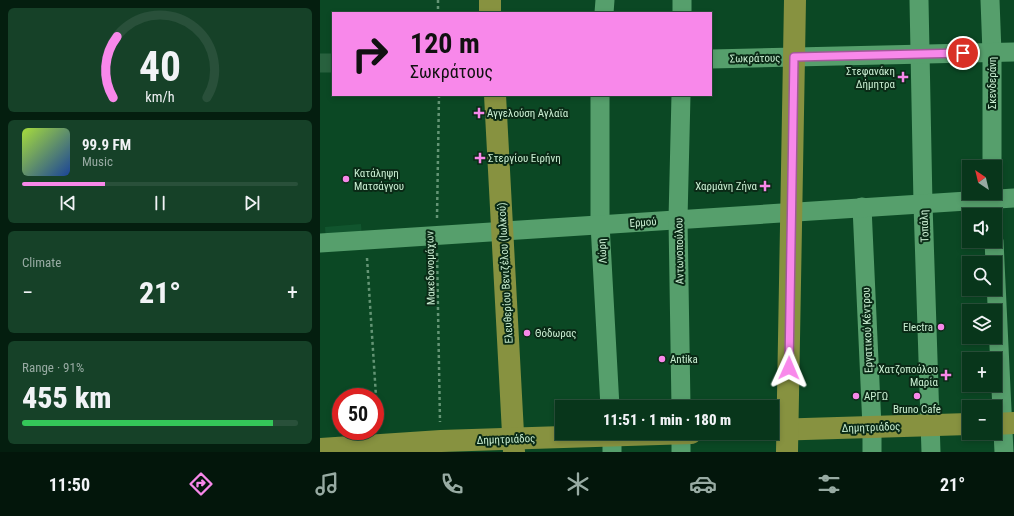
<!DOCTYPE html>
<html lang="en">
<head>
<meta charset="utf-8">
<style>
  body { margin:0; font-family:"Roboto Condensed",sans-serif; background:#164128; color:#f1f3f6; height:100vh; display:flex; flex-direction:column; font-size:15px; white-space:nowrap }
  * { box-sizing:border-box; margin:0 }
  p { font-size:13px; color:#98aba3 }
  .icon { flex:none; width:22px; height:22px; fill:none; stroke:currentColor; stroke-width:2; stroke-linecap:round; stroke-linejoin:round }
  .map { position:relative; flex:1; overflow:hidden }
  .details { display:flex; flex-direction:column; gap:8px; padding:8px; background:#041e0f; width:320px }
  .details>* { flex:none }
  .banner { position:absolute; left:12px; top:12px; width:380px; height:84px; border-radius:0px; box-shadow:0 2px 6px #0003,0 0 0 1px #29503a; background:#f888ea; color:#111; overflow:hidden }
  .needle { width:26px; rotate:325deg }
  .fabs { position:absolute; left:642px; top:160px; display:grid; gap:8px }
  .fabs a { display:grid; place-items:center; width:40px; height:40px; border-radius:0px; background:#08361b; box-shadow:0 2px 6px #0003,0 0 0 1px #29503a; font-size:20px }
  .speed { position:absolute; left:12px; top:388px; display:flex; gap:8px; font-size:20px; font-weight:700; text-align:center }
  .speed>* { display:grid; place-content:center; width:52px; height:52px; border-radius:50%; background:#08361b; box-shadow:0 2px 6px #0003,0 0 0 1px #29503a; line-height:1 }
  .speed .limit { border:6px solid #d22; background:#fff; color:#111 }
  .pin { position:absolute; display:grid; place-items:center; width:34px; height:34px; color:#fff; margin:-17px; border:2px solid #fff; border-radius:50%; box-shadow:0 1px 4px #0007 }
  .me { position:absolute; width:44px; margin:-22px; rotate:1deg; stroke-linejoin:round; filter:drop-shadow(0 0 3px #0008) }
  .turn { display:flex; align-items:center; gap:14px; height:84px; padding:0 12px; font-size:18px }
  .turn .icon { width:52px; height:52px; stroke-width:2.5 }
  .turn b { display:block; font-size:28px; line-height:34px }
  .big { font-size:30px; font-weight:800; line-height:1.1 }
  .details .tile { flex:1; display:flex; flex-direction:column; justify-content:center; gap:6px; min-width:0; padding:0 14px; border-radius:6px; background:#164128 }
  .details .dial { align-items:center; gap:0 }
  .dial svg { height:104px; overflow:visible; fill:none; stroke:#29503a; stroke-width:7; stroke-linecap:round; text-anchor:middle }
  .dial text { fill:#f1f3f6; stroke:none }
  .song { display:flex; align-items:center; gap:12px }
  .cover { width:48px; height:48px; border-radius:6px; background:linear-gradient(135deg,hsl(80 70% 55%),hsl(220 70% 35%)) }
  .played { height:4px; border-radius:2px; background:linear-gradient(90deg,#f888ea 30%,#29503a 30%) }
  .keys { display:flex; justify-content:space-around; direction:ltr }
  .heat { display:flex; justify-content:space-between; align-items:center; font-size:22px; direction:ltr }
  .charge { height:6px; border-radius:3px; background:linear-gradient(90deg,#34c759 91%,#29503a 0) }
  .trip { position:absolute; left:235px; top:400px; width:224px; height:40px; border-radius:0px; background:#08361b; box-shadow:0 2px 6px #0003,0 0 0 1px #29503a; font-weight:800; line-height:40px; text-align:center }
  .tabs { display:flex; height:64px; justify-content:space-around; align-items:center; background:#03160b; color:#98aba3 }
  .tabs .icon { width:28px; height:28px }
  .tabs .selected { color:#f888ea }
  .tabs b { font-size:18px; color:#f1f3f6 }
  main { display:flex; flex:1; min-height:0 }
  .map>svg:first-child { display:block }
  .built { fill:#11552e }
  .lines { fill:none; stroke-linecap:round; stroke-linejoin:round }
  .minor-tunnel { stroke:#28613e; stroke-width:19; stroke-dasharray:19 10; stroke-linecap:butt }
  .path { stroke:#649575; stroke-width:2.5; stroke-dasharray:3 3; stroke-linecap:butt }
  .minor { stroke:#569f6c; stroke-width:19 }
  .major { stroke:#879240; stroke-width:22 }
  .route-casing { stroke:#a15898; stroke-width:10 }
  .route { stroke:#f888ea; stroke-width:7 }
  .poi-dot { fill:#f888ea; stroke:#0a2a16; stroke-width:1.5 }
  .labels { text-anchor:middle; stroke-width:4; stroke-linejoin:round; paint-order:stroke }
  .street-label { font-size:11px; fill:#caeed2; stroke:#0a2a16 }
  .poi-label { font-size:11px; fill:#caeed2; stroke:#0a2a16; text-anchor:start }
</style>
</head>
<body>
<main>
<section class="details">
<div class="tile dial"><svg viewBox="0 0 100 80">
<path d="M14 69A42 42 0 1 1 86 69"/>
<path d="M14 69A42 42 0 0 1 17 22" stroke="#f888ea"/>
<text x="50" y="56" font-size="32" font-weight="700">40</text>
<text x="50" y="72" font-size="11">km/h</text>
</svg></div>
<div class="tile">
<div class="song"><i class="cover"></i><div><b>99.9 FM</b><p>Music</p></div></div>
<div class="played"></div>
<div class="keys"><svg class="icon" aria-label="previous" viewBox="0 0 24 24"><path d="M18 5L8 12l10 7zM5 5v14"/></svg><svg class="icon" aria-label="pause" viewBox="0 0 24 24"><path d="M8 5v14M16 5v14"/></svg><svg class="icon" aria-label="next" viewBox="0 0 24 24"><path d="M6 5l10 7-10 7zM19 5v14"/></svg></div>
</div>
<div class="tile"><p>Climate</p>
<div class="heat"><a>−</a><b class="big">21°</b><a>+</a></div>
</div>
<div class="tile"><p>Range · 91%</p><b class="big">455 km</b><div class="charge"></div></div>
</section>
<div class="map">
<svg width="694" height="452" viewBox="0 0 694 452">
  <rect width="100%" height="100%" fill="#0b4824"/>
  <!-- built -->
  <polygon class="built" points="41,224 42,238 6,241 5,227"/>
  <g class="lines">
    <!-- minor-tunnel -->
    <polyline class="minor-tunnel" points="0,63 13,63"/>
    <!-- path -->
    <g class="path">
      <polyline points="118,0 118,13"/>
      <polyline points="117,218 119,95"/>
      <polyline points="117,253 120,422"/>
      <polyline points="47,258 58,427"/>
    </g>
    <!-- minor -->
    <g class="minor">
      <polyline points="599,0 603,204 611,452"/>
      <polyline points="670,0 672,53 672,167"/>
      <polyline points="284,13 285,0"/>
      <polyline points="362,13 362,0"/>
      <polyline points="391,59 694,52"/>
      <polyline points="280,95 280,224 290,407"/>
      <polyline points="672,193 673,215"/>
      <polyline points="542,207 552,427 552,452"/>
      <polyline points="674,241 684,452"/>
      <polyline points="0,243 694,198"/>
      <polyline points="361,407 358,219 361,95"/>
      <polyline points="292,433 292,452"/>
      <polyline points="361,433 361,452"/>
    </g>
    <!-- major -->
    <g class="major">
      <polyline points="170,0 170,13"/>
      <polyline points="175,95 194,452"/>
      <polyline points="675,424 694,423"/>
      <polyline points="452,430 649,424"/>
      <polyline points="0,449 121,441 371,433"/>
      <polyline points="467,452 475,0"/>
    </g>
  </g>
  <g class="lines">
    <!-- route casing -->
    <g class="route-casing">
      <polyline id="route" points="469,368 474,57 643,53"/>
    </g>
    <!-- route -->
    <use href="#route" class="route"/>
  </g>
  <!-- markers -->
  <g class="poi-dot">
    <path d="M581 71h4v4h4v4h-4v4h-4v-4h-4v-4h4z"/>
    <path d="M157 107h4v4h4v4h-4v4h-4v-4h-4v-4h4z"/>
    <path d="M158 152h4v4h4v4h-4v4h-4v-4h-4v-4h4z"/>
    <circle cx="26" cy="179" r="4"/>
    <path d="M443 180h4v4h4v4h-4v4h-4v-4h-4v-4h4z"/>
    <circle cx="621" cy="327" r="4"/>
    <circle cx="207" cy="333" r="4"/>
    <circle cx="342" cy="359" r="4"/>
    <path d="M624 369h4v4h4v4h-4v4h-4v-4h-4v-4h4z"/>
    <circle cx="536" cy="396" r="4"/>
    <circle cx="597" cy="396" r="4"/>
  </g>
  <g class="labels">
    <!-- street labels -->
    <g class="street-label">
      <text transform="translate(435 58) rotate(-1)" y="4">Σωκράτους</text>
      <text transform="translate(672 83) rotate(-90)" y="4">Σκενδεράνη</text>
      <text transform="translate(323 222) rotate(-4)" y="4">Ερμού</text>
      <text transform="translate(604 226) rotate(-92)" y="4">Τοπάλη</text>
      <text transform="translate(282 251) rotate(-93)" y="4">Λώρη</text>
      <text transform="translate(359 251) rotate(-91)" y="4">Αντωνοπούλου</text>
      <text transform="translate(110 268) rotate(-91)" y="4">Μακεδονομάχων</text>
      <text transform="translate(185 273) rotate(-93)" y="4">Ελευθερίου Βενιζέλου (Ιωλκού)</text>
      <text transform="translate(547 330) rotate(-92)" y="4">Εργατικού Κέντρου</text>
      <text transform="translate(551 427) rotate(-2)" y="4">Δημητριάδος</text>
      <text transform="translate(186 439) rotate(-2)" y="4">Δημητριάδος</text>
    </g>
    <!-- poi labels -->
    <g class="poi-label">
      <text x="575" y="75" text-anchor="end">Στεφανάκη<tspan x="575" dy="13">Δήμητρα</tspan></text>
      <text x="167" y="117">Αγγελούση Αγλαϊα</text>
      <text x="168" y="162">Στεργίου Ειρήνη</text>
      <text x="34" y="177">Κατάληψη<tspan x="34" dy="13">Ματσάγγου</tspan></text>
      <text x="437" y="190" text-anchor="end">Χαρμάνη Ζήνα</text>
      <text x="613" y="331" text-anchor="end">Electra</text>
      <text x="215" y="337">Θόδωρας</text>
      <text x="350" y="363">Antika</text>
      <text x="618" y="373" text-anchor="end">Χατζοπούλου<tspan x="618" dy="13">Μαρία</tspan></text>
      <text x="544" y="400">ΑΡΓΩ</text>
      <text x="597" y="413" text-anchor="middle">Bruno Cafe</text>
    </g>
  </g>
</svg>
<div class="fabs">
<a><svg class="needle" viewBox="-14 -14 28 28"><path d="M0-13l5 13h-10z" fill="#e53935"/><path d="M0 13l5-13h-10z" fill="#98aba3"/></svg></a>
<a><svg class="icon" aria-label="sound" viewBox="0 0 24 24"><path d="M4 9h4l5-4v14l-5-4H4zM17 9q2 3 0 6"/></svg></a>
<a><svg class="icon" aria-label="search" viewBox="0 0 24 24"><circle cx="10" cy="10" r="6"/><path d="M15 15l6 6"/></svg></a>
<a><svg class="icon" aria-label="layers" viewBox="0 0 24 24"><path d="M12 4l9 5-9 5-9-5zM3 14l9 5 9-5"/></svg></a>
<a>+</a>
<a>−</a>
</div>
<div class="speed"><div class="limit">50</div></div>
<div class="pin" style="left:643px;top:53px;background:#d93025"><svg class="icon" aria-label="arrive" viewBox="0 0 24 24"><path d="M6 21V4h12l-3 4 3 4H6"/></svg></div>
<svg class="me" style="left:469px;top:368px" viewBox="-20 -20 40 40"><path d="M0-17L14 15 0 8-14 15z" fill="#f888ea" stroke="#fff" stroke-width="4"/></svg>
<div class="trip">11:51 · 1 min · 180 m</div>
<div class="banner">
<div class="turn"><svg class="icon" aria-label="right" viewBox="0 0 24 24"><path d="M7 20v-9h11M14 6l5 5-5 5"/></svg><div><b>120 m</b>Σωκράτους</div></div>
</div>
</div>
</main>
<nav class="tabs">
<b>11:50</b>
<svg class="icon selected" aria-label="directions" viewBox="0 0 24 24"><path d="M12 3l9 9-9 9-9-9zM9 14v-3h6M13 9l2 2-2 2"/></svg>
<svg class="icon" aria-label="music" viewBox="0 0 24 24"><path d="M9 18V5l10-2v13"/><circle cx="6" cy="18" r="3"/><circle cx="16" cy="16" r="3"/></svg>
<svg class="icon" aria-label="phone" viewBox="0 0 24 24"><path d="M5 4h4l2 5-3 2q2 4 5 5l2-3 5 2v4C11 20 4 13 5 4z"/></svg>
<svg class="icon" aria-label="climate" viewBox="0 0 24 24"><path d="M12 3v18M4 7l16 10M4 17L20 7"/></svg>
<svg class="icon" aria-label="car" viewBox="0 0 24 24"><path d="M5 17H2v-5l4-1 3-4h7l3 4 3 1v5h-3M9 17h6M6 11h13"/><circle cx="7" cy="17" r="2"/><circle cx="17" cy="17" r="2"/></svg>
<svg class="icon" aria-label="filters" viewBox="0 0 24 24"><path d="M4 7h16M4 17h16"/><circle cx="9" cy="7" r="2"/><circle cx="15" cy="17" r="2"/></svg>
<b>21°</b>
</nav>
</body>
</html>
